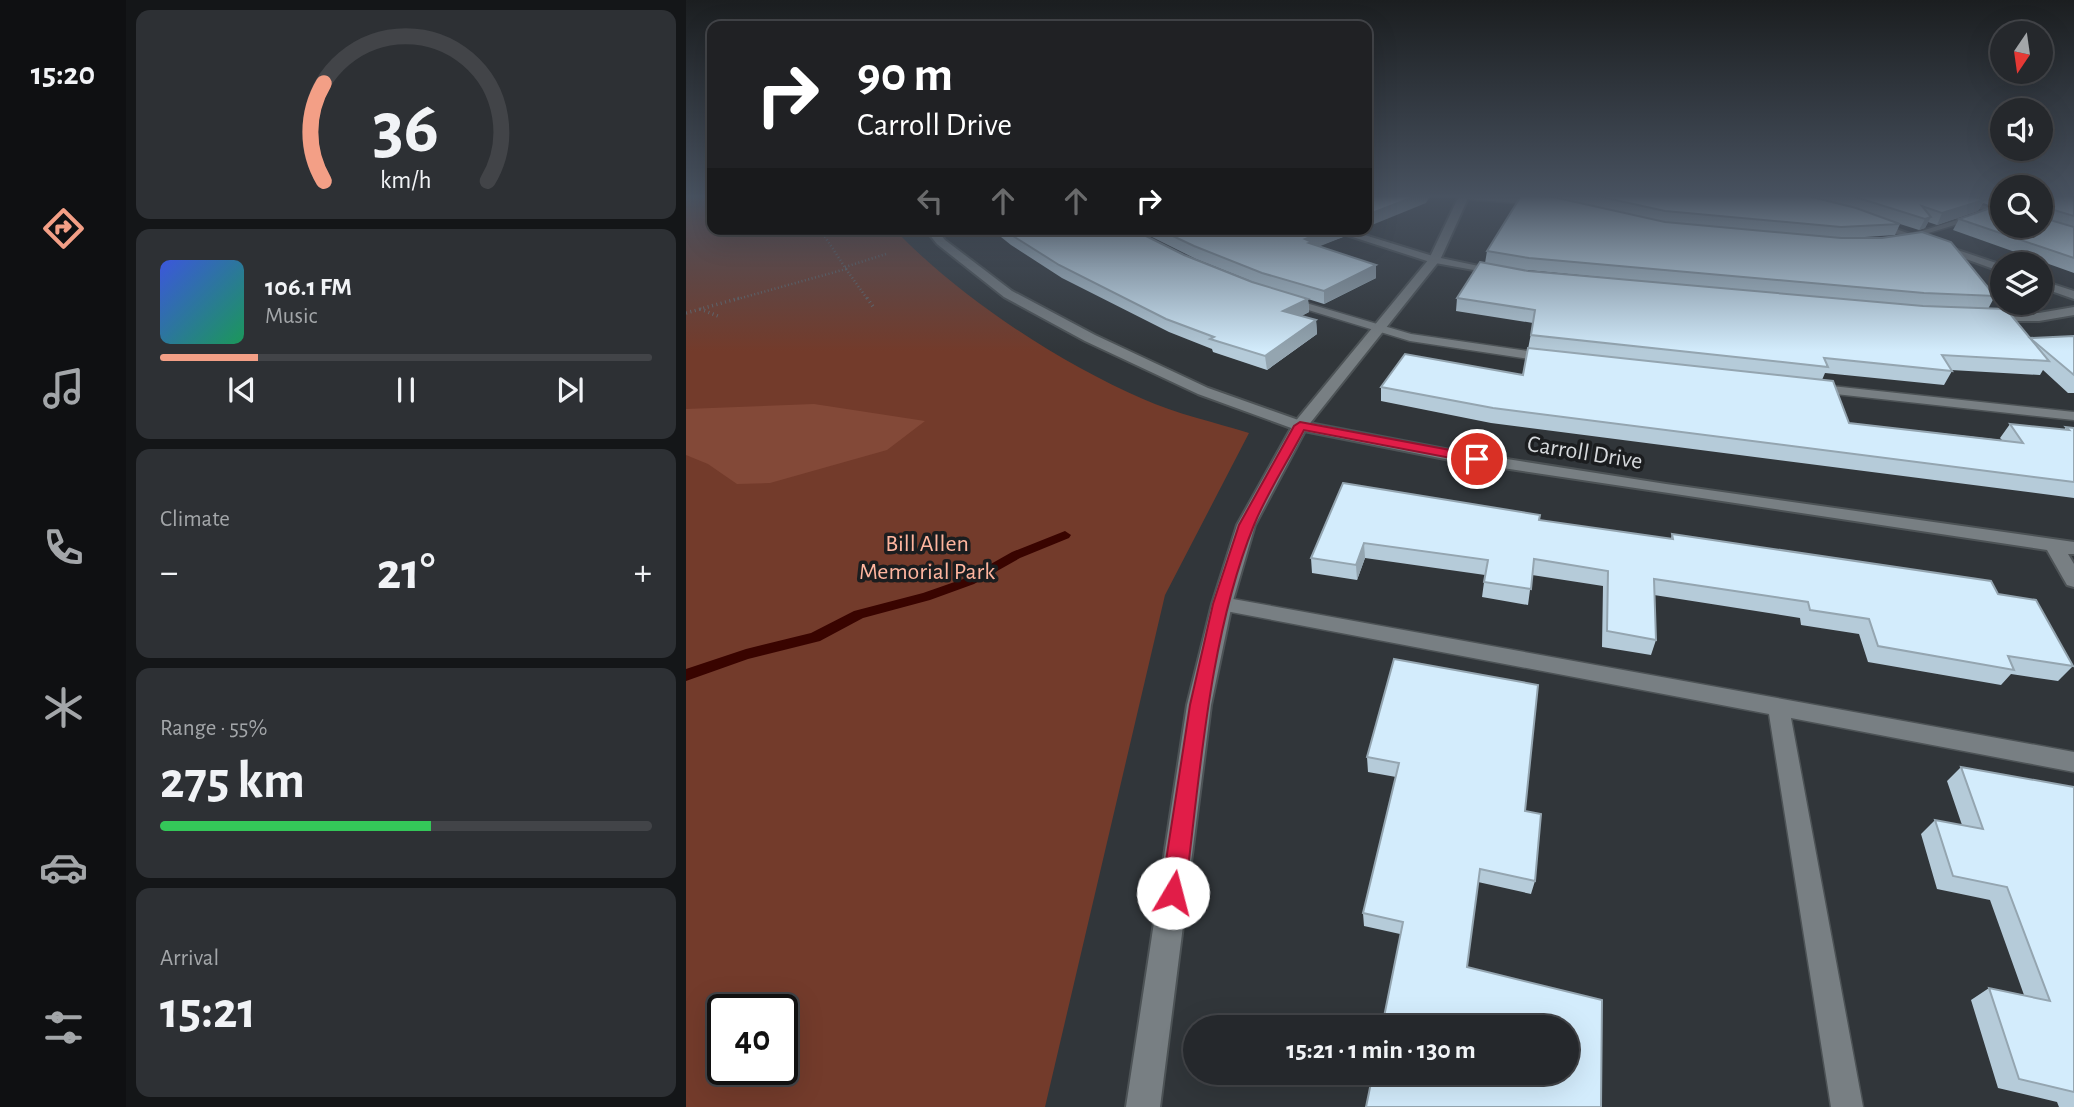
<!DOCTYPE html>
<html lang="en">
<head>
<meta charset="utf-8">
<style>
  body { margin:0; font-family:"Alegreya Sans",sans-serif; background:#2d3034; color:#f1f3f6; height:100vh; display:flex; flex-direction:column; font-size:26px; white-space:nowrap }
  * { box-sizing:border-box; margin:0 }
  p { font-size:23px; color:#a3a6a9 }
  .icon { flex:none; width:38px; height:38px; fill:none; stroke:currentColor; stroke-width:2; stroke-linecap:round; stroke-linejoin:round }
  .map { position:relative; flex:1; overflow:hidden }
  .details { display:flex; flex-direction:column; gap:10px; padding:10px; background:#141618; width:560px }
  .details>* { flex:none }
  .banner { position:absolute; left:21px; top:21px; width:665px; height:214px; border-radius:14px; box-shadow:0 7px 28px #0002,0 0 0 2px #424448; background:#202124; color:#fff; overflow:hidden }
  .needle { width:46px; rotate:193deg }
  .buttons { position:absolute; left:1304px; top:21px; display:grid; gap:14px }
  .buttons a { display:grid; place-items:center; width:63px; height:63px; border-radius:50%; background:#25282c; box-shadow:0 7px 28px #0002,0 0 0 2px #424448; font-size:35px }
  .speed { position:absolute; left:21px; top:994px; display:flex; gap:14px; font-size:35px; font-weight:700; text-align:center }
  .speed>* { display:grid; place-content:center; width:91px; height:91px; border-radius:50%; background:#25282c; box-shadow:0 7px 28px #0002,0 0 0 2px #424448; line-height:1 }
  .speed .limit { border:4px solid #111; border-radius:10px; background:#fff; color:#111 }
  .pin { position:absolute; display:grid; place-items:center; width:60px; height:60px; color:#fff; margin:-30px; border:4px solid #fff; border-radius:50%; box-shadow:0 2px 7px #0007 }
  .me { position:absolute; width:77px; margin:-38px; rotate:8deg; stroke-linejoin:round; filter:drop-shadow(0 0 5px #0008) }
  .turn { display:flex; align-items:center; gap:24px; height:147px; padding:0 35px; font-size:32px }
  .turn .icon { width:91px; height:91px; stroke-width:2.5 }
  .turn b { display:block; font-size:49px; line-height:60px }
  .lanes { display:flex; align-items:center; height:66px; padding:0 35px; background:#0003; justify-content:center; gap:35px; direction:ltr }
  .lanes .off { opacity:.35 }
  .big { font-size:52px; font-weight:700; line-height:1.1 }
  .details .card { flex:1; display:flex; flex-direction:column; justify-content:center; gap:10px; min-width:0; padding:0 24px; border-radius:14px; background:#2d3034 }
  .details .dial { align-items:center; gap:0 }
  .dial svg { height:182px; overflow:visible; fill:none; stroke:#424448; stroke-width:7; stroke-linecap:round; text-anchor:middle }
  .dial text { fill:#f1f3f6; stroke:none }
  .song { display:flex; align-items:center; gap:21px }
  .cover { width:84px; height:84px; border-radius:10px; background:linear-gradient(135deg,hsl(230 70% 55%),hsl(150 70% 35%)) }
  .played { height:7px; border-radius:4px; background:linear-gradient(90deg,#f39f86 20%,#424448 20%) }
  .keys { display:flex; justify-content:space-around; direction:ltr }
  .heat { display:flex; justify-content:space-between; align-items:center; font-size:38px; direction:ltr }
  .charge { height:10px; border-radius:5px; background:linear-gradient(90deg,#34c759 55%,#424448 0) }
  .trip { position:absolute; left:497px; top:1015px; width:396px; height:70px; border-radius:35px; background:#25282c; box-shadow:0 7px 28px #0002,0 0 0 2px #424448; font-weight:700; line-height:70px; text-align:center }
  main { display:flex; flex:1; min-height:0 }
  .tab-bar { display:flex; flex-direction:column; width:126px; justify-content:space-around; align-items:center; background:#0f1012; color:#a3a6a9 }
  .tab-bar .icon { width:49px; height:49px }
  .tab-bar .on { color:#f39f86 }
  .tab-bar b { font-size:32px; color:#f1f3f6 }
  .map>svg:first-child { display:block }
  .green { fill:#733b2b; fill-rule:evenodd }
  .forest { fill:#834938 }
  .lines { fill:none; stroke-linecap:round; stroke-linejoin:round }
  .stream { fill:#390400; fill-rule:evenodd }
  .service-casing { stroke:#4d5356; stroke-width:3 }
  .minor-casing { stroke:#4d5356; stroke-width:4 }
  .tertiary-casing { stroke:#4d5356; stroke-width:4 }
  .path-far1 { stroke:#65696d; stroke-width:2.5; stroke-dasharray:1 2.5; stroke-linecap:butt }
  .path { stroke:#65696d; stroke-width:3.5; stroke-dasharray:1 3.5; stroke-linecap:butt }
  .service { fill:#787f83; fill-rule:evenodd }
  .minor { fill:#787f83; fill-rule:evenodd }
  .tertiary { fill:#787f83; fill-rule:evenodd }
  .wall { fill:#b5cbd9; fill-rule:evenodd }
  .shaded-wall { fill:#94a5b0 }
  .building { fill:#d3ecfc; stroke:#94a5b0; stroke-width:2 }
  .route { fill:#e11d48; stroke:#92132f; stroke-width:2 }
  .labels { text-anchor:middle; stroke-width:7; stroke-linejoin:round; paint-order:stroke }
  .street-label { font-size:24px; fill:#d7dadd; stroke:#1b1d1f }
  .park-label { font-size:24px; fill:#feb59f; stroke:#1b1d1f }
</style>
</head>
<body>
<main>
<nav class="tab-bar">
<b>15:20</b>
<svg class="icon on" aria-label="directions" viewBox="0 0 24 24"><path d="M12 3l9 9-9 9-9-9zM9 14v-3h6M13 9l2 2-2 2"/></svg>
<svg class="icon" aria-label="music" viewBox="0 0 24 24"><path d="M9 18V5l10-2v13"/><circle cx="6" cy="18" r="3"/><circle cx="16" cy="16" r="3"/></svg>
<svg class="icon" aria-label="phone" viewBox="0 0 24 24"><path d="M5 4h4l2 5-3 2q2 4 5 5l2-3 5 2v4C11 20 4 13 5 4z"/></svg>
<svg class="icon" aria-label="climate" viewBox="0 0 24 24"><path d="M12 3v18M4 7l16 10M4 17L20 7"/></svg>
<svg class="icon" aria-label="car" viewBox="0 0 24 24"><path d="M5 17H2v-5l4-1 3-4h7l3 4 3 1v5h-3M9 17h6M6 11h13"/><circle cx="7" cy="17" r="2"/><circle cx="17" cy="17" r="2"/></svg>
<svg class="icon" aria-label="filters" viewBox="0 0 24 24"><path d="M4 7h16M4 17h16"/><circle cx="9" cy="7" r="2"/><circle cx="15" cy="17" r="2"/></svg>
</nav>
<section class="details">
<div class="card dial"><svg viewBox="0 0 100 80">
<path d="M14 69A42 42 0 1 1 86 69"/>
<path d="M14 69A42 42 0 0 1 14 26" stroke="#f39f86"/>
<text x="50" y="56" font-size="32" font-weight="700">36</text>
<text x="50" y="72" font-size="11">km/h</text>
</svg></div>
<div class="card">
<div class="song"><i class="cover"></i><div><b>106.1 FM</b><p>Music</p></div></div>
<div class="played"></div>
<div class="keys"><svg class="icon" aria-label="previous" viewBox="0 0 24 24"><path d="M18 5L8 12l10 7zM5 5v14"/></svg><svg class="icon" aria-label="pause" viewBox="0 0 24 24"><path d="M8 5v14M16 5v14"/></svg><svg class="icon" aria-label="next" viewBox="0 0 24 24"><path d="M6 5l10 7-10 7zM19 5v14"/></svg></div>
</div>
<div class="card"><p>Climate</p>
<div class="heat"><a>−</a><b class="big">21°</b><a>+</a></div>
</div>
<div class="card"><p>Range · 55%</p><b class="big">275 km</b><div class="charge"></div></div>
<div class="card"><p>Arrival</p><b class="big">15:21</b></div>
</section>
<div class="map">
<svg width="1388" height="1107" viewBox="0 0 1388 1107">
  <rect width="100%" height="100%" fill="#31363a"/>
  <!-- green -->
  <path class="green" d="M0 196H26V229H208C272 296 371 362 457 399 490 414 528 422 563 433L479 595 359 1107H0ZM37 1010H96V1069H37Z"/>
  <!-- forest -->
  <polygon class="forest" points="128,404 239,421 201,450 84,483 51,484 22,464 0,455 0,409"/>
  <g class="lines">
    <!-- stream -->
    <polygon class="stream" points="379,531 385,535 383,538 334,558 288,584 244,600 177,618 134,641 62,659 0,681 0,669 60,649 125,633 168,611 237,593 280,578 326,552"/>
    <!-- service casing -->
    <g class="service-casing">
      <g id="service">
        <polygon points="775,196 812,196 859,202 855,205 779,199"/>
        <polygon points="1253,196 1266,196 1315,211 1216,241 1216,237 1300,211"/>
        <polygon points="600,297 725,334 863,354 869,358 863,362 724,341 596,302 594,300"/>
        <polygon points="1127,384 1388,412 1388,420 1122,391 1120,388"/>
        <polygon points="536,597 1388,752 1388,772 1105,718 1177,1107 1145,1107 1083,714 529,609 527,604 529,599"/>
      </g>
    </g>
    <!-- minor casing -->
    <g class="minor-casing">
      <g id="minor">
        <polygon points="1183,220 1316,265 1316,272 1183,224"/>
        <polygon points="239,229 250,229 259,240 326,291 409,335 522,388 618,422 764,450 980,484 1388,542 1388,554 1382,554 1388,564 1388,587 1381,585 1361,550 764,460 608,429 512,394 399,341 318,297 251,244"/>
        <polygon points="642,229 659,229 750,257 821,272 815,275 744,262"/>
        <polygon points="1354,280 1388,291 1388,299 1354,287"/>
        <polygon points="1388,307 1388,315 1353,321 1301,321 1295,317 1301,313 1353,313"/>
      </g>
    </g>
    <!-- tertiary casing -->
    <g class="tertiary-casing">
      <polygon id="tertiary" points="773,196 783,196 754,260 621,427 569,525 546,604 525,705 474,1107 440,1107 501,705 526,604 551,525 608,423 743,259"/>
    </g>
    <!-- path-far1 -->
    <g class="path-far1">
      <polyline points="0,199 26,198"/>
      <polyline points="159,267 200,254"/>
      <polyline points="160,269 182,300"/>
      <polyline points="48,300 160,269 134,229"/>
    </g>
    <!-- path -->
    <g class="path">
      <polyline points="181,298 188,308"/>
      <polyline points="14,309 32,316"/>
      <polyline points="0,313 54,298"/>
    </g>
    <!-- service -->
    <use href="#service" class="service"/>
    <!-- minor -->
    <use href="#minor" class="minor"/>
    <!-- tertiary -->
    <use href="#tertiary" class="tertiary"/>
  </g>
  <!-- wall -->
  <g class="wall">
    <path d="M833 196H1316V226L1354 196H1388V273L1267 230 1273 219 1309 207 1297 203 1292 211 1251 225 1242 222 1239 228 1233 230 1214 224 1209 235 1164 238 1309 296 1302 309 1344 338 1388 336V393H1382L1357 370 1354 375 1265 370 1266 371 1258 385 1139 373 1136 380 1163 423 1316 440 1314 438 1324 424 1378 430 1380 427 1388 428V498L805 423 695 401V387L837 375 847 323 770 311 771 298 799 263 801 251 835 196ZM841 270 1050 290 842 271Z"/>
    <polygon points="305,229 446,229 498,255 573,284 510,259 450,229 656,229 657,237 632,246 690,278 638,304 622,299 623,312 615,316 630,320 631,334 581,370 527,352 526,349 483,332 376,278 325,245"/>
    <polygon points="657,483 853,520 985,539 986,534 1312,594 1387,666 1372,681 1325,674 1315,685 1182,662 1173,634 1115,625 1114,618 968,595 970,640 965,655 916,647 917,586 846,575 842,605 796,597 799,575 679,558 671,580 626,573 625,558"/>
    <polygon points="708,659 839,811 849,881 845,894 792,882 781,967 915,1107 714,934 678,926 677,913 710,777 682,772 681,757"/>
    <polygon points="1275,767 1388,787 1388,1107 1373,1107 1371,1102 1312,1088 1285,1000 1303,988 1338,995 1304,900 1251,889 1235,834 1249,820 1276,825 1261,781"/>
  </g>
  <!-- shaded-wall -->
  <g class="shaded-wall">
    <polygon points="730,196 744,196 740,203 681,227 681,215"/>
    <polygon points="1298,200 1292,211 1251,225 1256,213"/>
    <polygon points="1245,217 1239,228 1233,230 1239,219"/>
    <polygon points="645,229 656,229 657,237 627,249 619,239"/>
    <polygon points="690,265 690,278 638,304 638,291"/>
    <polygon points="622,299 623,312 599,325 597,311"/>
    <polygon points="630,320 631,334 581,370 579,356"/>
    <polygon points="678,543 679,558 671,580 670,565"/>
  </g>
  <!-- building -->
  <g class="building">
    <polygon points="681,196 730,196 681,215"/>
    <polygon points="835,196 867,197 979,222 1155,238 1196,238 1236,232 1265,242 1309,296 1238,293 843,258 801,251"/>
    <polygon points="911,196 1122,196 1170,208 1214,224 1155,227 979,211"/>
    <polygon points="1166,196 1285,196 1298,200 1256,213 1236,206 1245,217 1239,219"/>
    <polygon points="1354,196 1388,196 1388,216 1361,208 1355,214 1357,218 1388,227 1388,258 1273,219 1316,204 1316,226 1354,226"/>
    <polygon points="316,229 446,229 498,255 566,282 622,299 597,311 630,320 579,356 524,339 528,337 480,319 373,265"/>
    <polygon points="472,229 645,229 619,239 626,242 623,243 690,265 638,291 576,273 508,246"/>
    <polygon points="794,262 842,271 1237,306 1320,309 1363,361 1256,355 1266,371 1138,358 1142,367 845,335 849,310 771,298"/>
    <polygon points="1388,336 1388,375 1344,338"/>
    <polygon points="842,348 1147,381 1163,423 1337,443 1324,424 1383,430 1380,427 1388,428 1388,482 807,408 695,387 719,354 837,375"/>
    <polygon points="657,483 854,515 853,520 987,539 986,534 1305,581 1312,594 1350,600 1387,666 1322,656 1328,670 1192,646 1183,619 1124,610 1122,602 968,579 970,640 921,631 922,571 848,559 845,589 798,582 802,560 678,543 670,565 625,558"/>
    <polygon points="708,659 852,685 839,811 855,814 849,881 794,869 781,967 916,1000 915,1107 680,1107 687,1073 880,1073 880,1027 696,1027 717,922 677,913 713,763 681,757"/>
    <polygon points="1275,767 1388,787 1388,1092 1333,1079 1303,988 1364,1001 1321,887 1267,876 1249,820 1297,829"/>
  </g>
  <!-- sky -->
  <linearGradient id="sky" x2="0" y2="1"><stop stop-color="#1b1e20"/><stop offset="0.56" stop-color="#485260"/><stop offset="1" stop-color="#485260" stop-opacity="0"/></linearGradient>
  <rect width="1388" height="351" fill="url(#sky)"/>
  <!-- route -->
  <path class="route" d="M614 422 791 455 798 459 791 463 618 430C602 461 581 493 568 525 523 636 514 775 499 893L495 901 487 905 479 901 475 893 504 705 527 604 553 525 608 426Z"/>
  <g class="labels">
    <!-- street labels -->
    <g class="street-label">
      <text transform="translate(899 452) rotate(9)" y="8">Carroll Drive</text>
    </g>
    <!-- park labels -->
    <g class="park-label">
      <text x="241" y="551">Bill Allen<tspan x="241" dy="28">Memorial Park</tspan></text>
    </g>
  </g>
</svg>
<div class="buttons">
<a><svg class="needle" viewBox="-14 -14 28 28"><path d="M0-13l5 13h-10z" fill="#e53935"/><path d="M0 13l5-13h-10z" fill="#a3a6a9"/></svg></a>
<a><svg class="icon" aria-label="sound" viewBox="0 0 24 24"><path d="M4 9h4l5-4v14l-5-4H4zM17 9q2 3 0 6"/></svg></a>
<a><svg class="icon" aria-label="search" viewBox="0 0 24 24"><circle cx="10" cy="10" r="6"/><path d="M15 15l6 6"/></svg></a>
<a><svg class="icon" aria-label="layers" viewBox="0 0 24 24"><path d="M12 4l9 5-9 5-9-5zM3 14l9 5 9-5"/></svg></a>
</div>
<div class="speed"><div class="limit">40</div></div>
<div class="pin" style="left:791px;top:459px;background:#d93025"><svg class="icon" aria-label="arrive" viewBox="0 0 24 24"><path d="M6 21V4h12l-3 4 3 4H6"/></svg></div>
<svg class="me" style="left:487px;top:893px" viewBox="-20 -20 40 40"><circle r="19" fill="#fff"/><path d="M0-13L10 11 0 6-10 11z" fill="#e11d48"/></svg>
<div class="trip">15:21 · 1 min · 130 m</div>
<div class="banner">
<div class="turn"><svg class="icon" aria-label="right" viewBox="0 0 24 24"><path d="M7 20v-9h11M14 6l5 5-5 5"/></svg><div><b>90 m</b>Carroll Drive</div></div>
<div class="lanes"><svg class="icon off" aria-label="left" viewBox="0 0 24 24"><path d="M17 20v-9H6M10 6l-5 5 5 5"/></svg><svg class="icon off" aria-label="ahead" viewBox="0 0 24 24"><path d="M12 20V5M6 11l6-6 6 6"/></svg><svg class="icon off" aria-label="ahead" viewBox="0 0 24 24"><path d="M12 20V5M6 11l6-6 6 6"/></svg><svg class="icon" aria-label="right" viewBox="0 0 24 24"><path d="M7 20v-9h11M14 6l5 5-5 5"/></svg></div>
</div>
</div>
</main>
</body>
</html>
